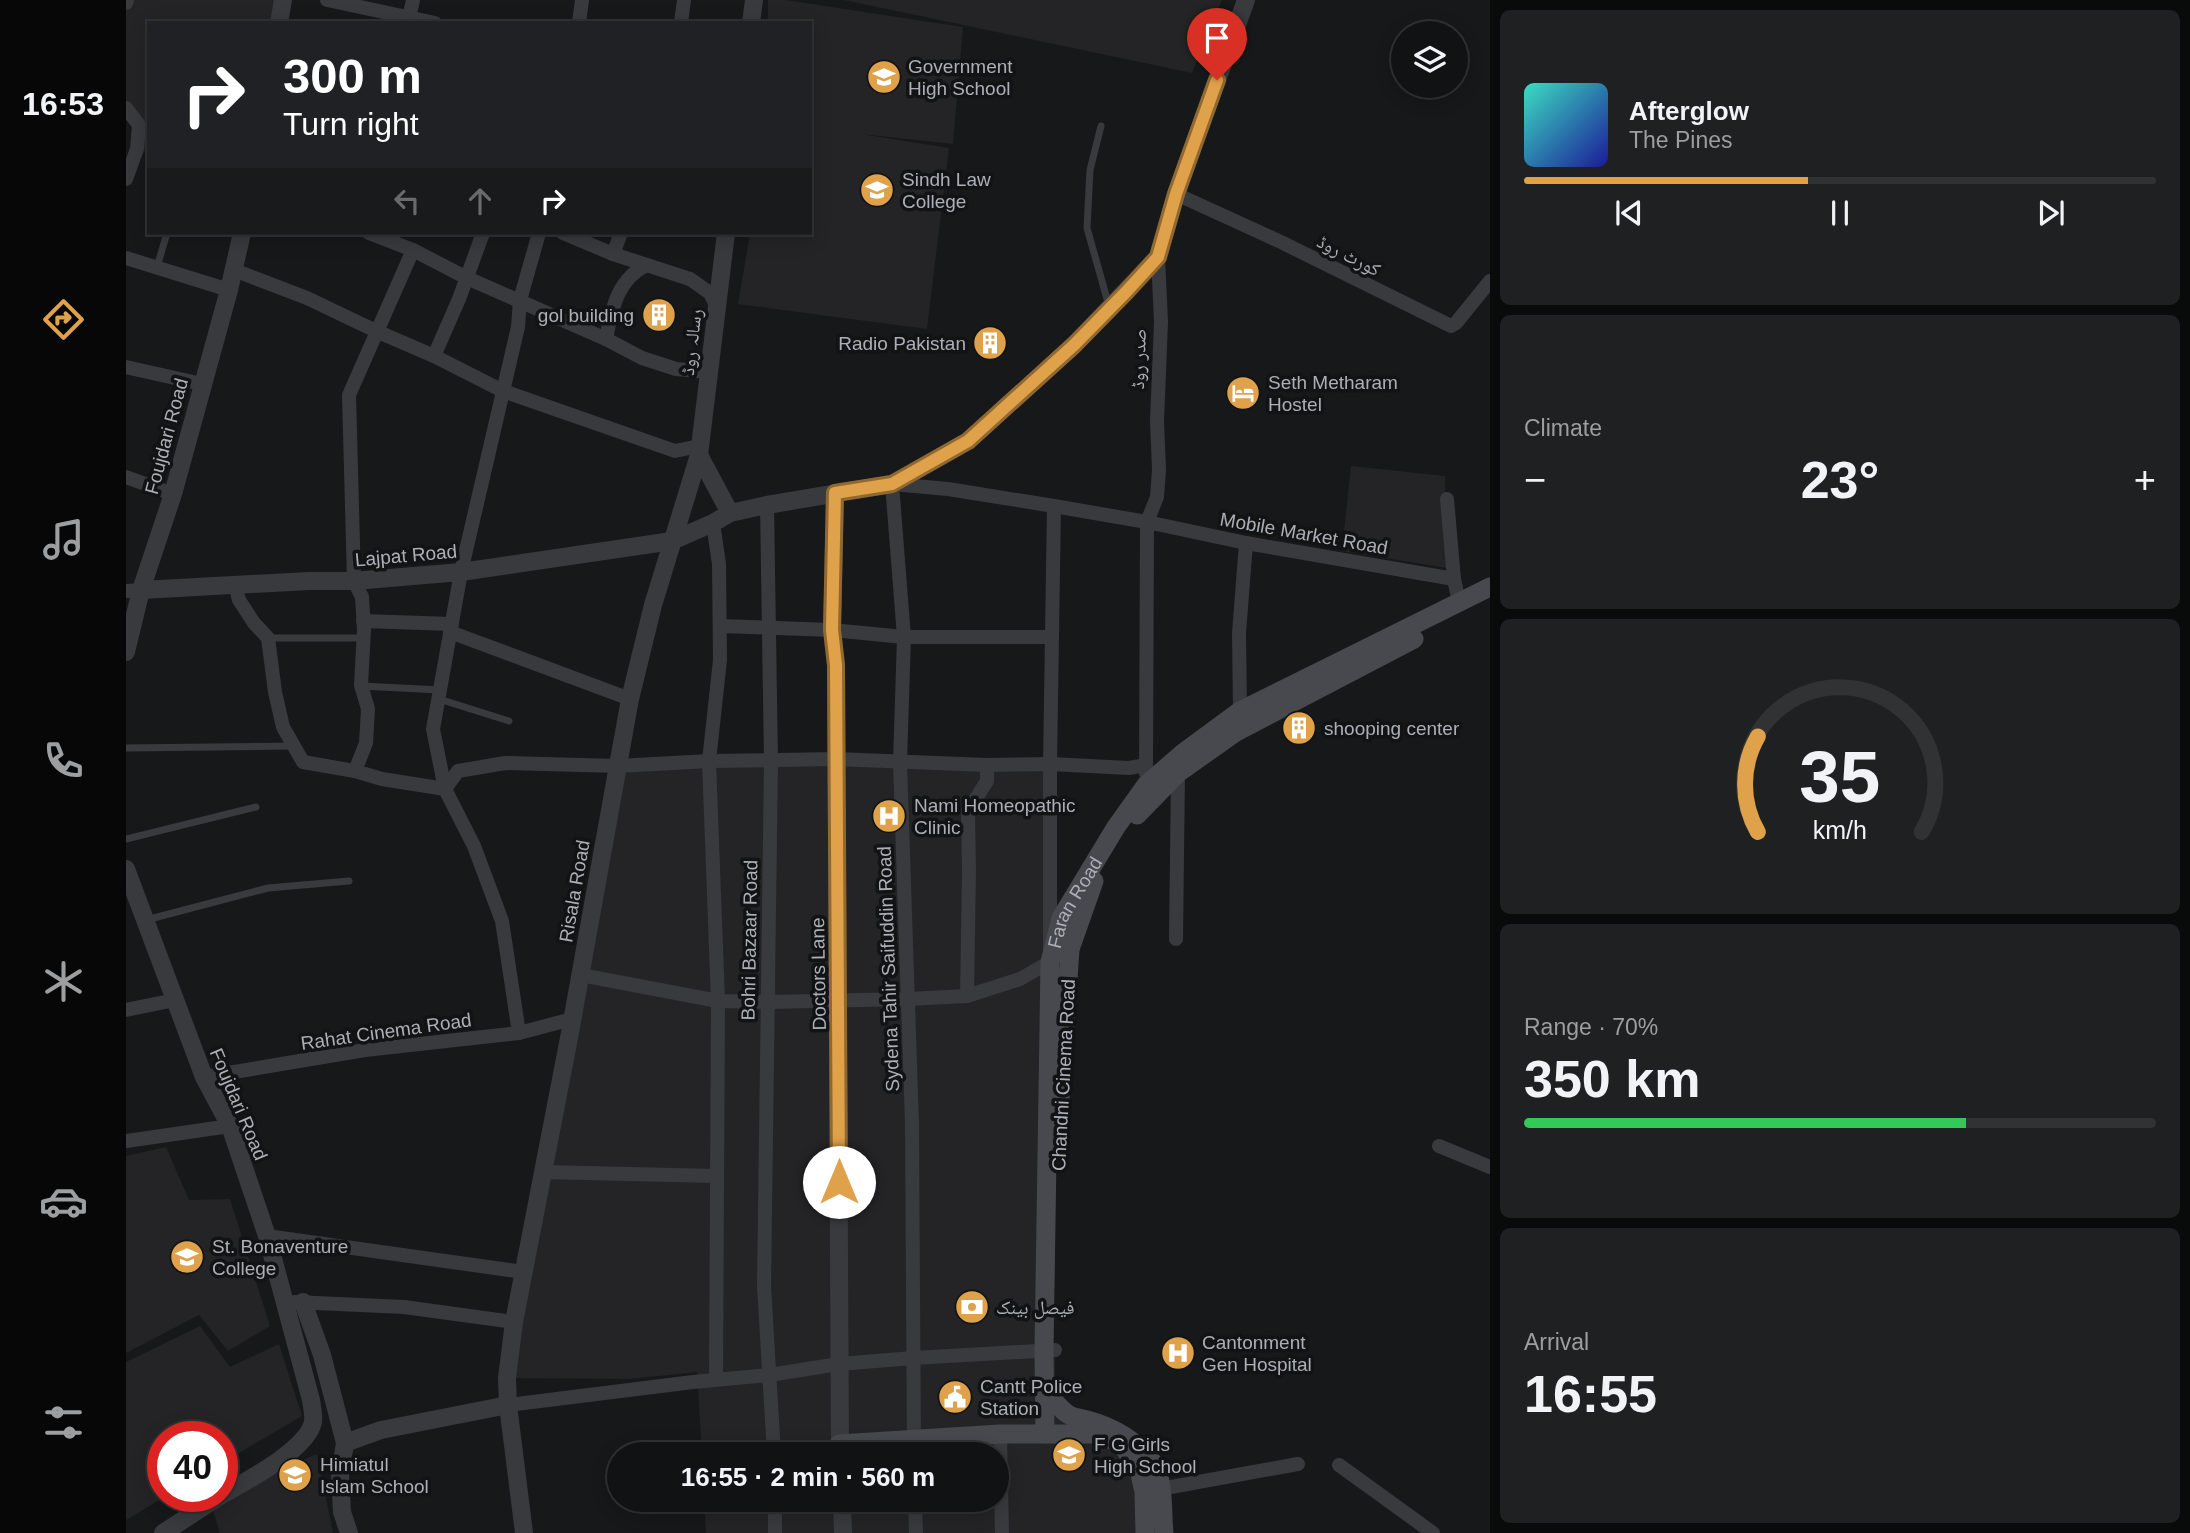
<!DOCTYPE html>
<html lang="en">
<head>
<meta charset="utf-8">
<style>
  body { margin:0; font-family:Arial,"Noto Naskh Arabic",sans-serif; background:#1e2021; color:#f1f3f6; height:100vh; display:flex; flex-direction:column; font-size:26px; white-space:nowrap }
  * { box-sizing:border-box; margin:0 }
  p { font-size:23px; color:#9c9ea0 }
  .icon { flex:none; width:38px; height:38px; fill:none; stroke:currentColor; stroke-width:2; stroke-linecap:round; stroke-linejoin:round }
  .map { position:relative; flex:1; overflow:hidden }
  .panel { display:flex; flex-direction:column; gap:10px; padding:10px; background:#090a0a; width:700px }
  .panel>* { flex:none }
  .banner { position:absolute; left:21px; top:21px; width:665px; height:214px; border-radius:0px; box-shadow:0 4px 18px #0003,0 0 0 2px #303233; background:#202124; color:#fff; overflow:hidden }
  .controls { position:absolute; left:1265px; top:21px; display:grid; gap:14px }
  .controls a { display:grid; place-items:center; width:77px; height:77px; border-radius:50%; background:#111213; box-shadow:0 4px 18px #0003,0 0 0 2px #303233; font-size:35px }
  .speed { position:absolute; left:21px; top:1421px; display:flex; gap:14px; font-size:35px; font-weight:700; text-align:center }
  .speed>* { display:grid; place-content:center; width:91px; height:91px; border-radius:50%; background:#111213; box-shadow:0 4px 18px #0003,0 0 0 2px #303233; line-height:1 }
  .speed .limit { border:10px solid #d22; background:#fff; color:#111 }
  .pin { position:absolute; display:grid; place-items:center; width:60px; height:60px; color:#fff; margin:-72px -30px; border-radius:50% 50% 50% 0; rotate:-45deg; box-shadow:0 0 7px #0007 }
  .pin .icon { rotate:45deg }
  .me { position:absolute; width:77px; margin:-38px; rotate:0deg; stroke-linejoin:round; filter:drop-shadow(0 0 5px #0008) }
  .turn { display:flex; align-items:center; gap:24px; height:147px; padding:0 21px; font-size:32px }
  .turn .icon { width:91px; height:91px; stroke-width:2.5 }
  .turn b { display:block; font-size:49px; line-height:60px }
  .lanes { display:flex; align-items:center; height:66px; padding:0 21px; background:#0003; justify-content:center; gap:35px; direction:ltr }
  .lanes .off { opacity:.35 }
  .big { font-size:52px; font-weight:700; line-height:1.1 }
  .panel .card { flex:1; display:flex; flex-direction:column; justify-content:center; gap:10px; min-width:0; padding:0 24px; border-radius:10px; background:#1e2021 }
  .panel .dial { align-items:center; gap:0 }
  .dial svg { height:182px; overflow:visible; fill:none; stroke:#303233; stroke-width:7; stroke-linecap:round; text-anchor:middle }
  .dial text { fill:#f1f3f6; stroke:none }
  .song { display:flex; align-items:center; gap:21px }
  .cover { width:84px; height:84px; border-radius:10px; background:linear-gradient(135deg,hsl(170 70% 55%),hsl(240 70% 35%)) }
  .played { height:7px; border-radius:4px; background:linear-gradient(90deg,#dfa14a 45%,#303233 45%) }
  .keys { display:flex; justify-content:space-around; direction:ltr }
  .heat { display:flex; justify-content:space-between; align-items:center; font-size:38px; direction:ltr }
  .charge { height:10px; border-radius:5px; background:linear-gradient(90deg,#34c759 70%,#303233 0) }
  .trip { position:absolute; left:481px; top:1442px; width:402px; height:70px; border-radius:35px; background:#111213; box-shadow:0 4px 18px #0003,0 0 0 2px #303233; font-weight:700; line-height:70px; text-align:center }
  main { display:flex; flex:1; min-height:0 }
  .dock { display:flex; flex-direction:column; width:126px; justify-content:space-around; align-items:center; background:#070708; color:#9c9ea0 }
  .dock .icon { width:49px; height:49px }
  .dock .active { color:#dfa14a }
  .dock b { font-size:32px; color:#f1f3f6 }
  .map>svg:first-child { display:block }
  .built { fill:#242426 }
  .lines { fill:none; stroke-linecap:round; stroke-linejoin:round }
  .service { stroke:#393a3e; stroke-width:7 }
  .minor { stroke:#393a3e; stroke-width:14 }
  .tertiary { stroke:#393a3e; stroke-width:18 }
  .secondary { stroke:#47494e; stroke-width:19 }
  .route-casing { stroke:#916930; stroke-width:18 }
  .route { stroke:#dfa14a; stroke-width:12 }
  .labels { text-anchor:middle; stroke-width:7; stroke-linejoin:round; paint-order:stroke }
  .poi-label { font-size:19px; fill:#abb0b8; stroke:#121314; text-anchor:start }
  .street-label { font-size:19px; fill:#abb0b8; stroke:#121314 }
</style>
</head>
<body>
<main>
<nav class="dock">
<b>16:53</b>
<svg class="icon active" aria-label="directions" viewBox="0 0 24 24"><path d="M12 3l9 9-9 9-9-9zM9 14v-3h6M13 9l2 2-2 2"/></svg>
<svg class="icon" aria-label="music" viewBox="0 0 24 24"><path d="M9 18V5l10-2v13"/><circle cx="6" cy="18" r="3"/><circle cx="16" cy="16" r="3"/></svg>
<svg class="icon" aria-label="phone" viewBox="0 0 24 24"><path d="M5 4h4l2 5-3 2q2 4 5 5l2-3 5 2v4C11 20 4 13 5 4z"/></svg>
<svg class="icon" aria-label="climate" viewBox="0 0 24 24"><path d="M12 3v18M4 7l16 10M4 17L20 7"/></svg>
<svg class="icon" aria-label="car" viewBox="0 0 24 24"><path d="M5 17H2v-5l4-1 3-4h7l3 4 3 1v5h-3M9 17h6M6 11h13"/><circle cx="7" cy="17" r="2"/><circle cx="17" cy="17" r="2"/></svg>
<svg class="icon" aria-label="filters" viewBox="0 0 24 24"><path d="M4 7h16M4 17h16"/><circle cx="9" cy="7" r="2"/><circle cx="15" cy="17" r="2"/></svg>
</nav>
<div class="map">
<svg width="1364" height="1533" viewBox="0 0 1364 1533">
  <rect width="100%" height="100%" fill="#171819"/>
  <!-- built -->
  <g class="built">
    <polygon points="0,0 157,0 153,23 23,23 23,153 11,149 13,125 0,113"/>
    <polygon points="642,0 660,0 837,27 827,144 735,134 823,148 801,329 612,304 624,233 684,233 684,23 642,23"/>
    <polygon points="718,0 1096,0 1066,73"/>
    <polygon points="1225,466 1319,476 1321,568 1216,551"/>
    <polygon points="924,764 918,1351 929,1350 929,1402 988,1431 1038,1533 580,1533 578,1500 872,1500 872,1454 576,1454 571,1372 504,1379 381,1378 492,766"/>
    <polygon points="40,1147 63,1200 104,1199 144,1326 102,1351 73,1315 0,1353 0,1156"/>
    <polygon points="74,1326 104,1367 153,1344 176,1416 96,1463 96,1437 37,1437 37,1496 40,1496 0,1520 0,1362"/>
    <polygon points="191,1454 207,1533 94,1533 84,1501"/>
  </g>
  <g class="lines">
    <!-- service -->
    <g class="service">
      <polyline points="975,126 964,170 961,228 983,306"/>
      <polyline points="31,267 41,233"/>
      <polyline points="142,638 237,638"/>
      <polyline points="236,686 314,690"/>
      <polyline points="313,699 383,721"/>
      <polyline points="0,748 167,746"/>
      <polyline points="0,839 130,807"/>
      <polyline points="20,920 142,888 223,881"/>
    </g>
    <!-- minor -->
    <g class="minor">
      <polyline points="201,0 309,23"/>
      <polyline points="0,3 1,0"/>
      <polyline points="282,23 287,0"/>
      <polyline points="453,23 456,0"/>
      <polyline points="555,23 558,0"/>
      <polyline points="0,108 13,125 11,149 0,179"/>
      <polyline points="1050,194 1155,242 1325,326 1330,323 1364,281"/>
      <polyline points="243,233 287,250 341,278 480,339 516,358 550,369 583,372"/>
      <polyline points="437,233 487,254 564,279 584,293 591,307"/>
      <polyline points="287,250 223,395 228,581 236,597 238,630 235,685 242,709 240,743 229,771 256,779 319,789 332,771 379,763 492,766 583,761 710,759 861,765 924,764 1003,768 1020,765"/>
      <polyline points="487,254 495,233"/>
      <polyline points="0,258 103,290"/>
      <polyline points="108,270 181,298 250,331 308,356 377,391 549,451 573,446"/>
      <path d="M480 339C486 309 491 279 521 265"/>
      <polyline points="308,356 333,299 357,233"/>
      <polyline points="0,367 76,384"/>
      <polyline points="0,477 47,494"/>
      <polyline points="1321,499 1328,579 1333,602"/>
      <polyline points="641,505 645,761 638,1286 648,1454"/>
      <polyline points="587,523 593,564 594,660 583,761 592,1001 590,1379"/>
      <polyline points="109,585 113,600 128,623 142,638 149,692 157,727 177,762 229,771"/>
      <polyline points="0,591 15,590"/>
      <polyline points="237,621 326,624"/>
      <polyline points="594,626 706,630 778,637 926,637"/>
      <polyline points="324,632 504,699"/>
      <polyline points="1114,711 1113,633 1120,543"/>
      <polyline points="1020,773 1021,522 1031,497 1033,470 1031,421 1035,322 1032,257"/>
      <polyline points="1050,939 1052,773"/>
      <polyline points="455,975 592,1001 642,1002 782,999 841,996 894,979 924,962 924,764 928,506"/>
      <polyline points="841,996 843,871 842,811 861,781 861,765"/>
      <polyline points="0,1010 49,1000"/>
      <polyline points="393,1033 376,921 348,846 319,789 307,729 335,572 392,327 394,300 413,233"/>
      <polyline points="78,1077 239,1050 393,1033 446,1019"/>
      <polyline points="0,1141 104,1126"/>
      <polyline points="1313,1146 1364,1167"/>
      <polyline points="416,1172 591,1176"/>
      <polyline points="141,1236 397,1272"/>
      <polyline points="168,1302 278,1307 388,1322"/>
      <polyline points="382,1405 567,1382 643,1375 713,1364 787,1358 929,1350"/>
      <polyline points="874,1434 876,1533"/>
      <polyline points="788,1454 786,1124 774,762 778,637 766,484 822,489 928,506 1021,522 1120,543 1328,579"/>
      <polyline points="1213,1465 1307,1533"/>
      <polyline points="1034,1489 1172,1464"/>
      <polyline points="649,1500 649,1533"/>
      <polyline points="789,1500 790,1533"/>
    </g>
    <!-- tertiary -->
    <g class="tertiary">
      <polyline points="153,23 157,0"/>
      <polyline points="625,23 628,0"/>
      <polyline points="573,455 604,513"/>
      <polyline points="709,493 706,630 710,665 714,1454"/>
      <polyline points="15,590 182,581 228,581 335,572 546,541 587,523 604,513 641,505 766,484 842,441 948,345 1032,257 1050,194 1120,0"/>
      <polyline points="0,652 15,590 47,494 103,290 116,233"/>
      <path d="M0 869 78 1077 104 1126 141 1236 185 1400C186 1407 188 1416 187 1422 181 1450 120 1481 96 1495"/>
      <polyline points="177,1302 196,1355 219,1443 214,1475 216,1512 223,1533"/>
      <polyline points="219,1443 255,1430 382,1405"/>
      <polyline points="716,1500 717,1533"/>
      <polyline points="37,1533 94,1496"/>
      <polyline points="398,1533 382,1405 381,1378 388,1322 443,1038 504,699 527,605 573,455 600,233"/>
    </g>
    <!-- secondary -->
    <g class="secondary">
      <polyline points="1011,815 1052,773 1110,732 1288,639"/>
      <polyline points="934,1098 944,949 968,881"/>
      <path d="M929 1402C946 1422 949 1415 971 1423 994 1431 1024 1449 1032 1474 1038 1491 1036 1515 1038 1533"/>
      <path id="s1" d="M919 1434 918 1351 924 962 935 918 990 827 1020 785 1057 753 1114 711 1364 587"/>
      <polyline points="713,1444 874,1434 974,1434 996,1445 1013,1470 1018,1492 1019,1533"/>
    </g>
  </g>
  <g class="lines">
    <!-- route casing -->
    <g class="route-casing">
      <polyline id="route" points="713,1182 710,665 706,630 709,493 766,484 842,441 948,345 1000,292 1032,257 1050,194 1091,80"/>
    </g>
    <!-- route -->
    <use href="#route" class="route"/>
  </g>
  <!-- icons -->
  <defs>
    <g id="school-disc" transform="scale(1.75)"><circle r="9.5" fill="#dfa14a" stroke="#121314"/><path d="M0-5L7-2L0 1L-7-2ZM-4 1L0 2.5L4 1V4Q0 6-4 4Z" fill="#fff"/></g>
    <g id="university-disc" transform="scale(1.75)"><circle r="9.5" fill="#dfa14a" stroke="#121314"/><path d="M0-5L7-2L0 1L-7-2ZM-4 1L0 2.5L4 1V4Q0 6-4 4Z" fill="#fff"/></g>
    <g id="building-disc" transform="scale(1.75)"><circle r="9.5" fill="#dfa14a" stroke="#121314"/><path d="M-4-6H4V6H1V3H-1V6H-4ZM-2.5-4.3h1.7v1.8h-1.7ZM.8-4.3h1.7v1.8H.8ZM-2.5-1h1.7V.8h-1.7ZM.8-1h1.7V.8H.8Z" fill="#fff"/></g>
    <g id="hotel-disc" transform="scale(1.75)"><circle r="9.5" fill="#dfa14a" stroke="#121314"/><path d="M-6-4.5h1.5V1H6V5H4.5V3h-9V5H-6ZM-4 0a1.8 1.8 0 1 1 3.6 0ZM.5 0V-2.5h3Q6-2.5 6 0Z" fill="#fff"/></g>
    <g id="hospital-disc" transform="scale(1.75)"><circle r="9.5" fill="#dfa14a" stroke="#121314"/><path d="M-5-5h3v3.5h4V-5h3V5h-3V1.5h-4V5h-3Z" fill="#fff"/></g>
    <g id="bank-disc" transform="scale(1.75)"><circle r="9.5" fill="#dfa14a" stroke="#121314"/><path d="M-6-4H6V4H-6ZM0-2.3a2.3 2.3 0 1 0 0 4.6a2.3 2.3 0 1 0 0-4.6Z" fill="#fff"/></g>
    <g id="civic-disc" transform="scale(1.75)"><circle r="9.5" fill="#dfa14a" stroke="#121314"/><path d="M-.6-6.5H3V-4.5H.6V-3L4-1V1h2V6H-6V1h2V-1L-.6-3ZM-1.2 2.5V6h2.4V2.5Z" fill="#fff"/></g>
  </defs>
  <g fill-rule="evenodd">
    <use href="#school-disc" x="758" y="77"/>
    <use href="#university-disc" x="751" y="190"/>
    <use href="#building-disc" x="533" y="315"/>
    <use href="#building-disc" x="864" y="343"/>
    <use href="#hotel-disc" x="1117" y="393"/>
    <use href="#building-disc" x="1173" y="728"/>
    <use href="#hospital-disc" x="763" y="816"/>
    <use href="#university-disc" x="61" y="1257"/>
    <use href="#bank-disc" x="846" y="1307"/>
    <use href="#hospital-disc" x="1052" y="1353"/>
    <use href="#civic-disc" x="829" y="1397"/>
    <use href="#school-disc" x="943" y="1455"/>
    <use href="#school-disc" x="169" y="1475"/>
  </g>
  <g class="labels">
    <!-- poi labels -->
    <g class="poi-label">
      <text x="782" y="73">Government<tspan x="782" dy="22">High School</tspan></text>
      <text x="776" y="186">Sindh Law<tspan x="776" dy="22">College</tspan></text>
      <text x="508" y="322" text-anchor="end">gol building</text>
      <text x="840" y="350" text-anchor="end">Radio Pakistan</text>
      <text x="1142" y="389">Seth Metharam<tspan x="1142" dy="22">Hostel</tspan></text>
      <text x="1198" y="735">shooping center</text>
      <text x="788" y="812">Nami Homeopathic<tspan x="788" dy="22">Clinic</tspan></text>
      <text x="86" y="1253">St. Bonaventure<tspan x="86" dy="22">College</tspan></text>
      <text x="870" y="1314">فیصل بینک</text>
      <text x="1076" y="1349">Cantonment<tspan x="1076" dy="22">Gen Hospital</tspan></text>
      <text x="854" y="1393">Cantt Police<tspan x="854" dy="22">Station</tspan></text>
      <text x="968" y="1451">F G Girls<tspan x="968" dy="22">High School</tspan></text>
      <text x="194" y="1471">Himiatul<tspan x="194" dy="22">Islam School</tspan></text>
    </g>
    <!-- street labels -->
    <g class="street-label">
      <text transform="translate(1223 255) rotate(27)" y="7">کورٹ روڈ</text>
      <text transform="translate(565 342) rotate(-83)" y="7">رسالہ روڈ</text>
      <text transform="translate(1012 359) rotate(-88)" y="7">صدر روڈ</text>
      <text transform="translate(40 436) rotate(-75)" y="7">Foujdari Road</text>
      <text transform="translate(1178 533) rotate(10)" y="7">Mobile Market Road</text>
      <text transform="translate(280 555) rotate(-5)" y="7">Lajpat Road</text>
      <text transform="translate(448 891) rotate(-80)" y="7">Risala Road</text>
      <text dy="7" stroke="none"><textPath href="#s1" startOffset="537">Faran Road</textPath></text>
      <text transform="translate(623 940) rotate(-89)" y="7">Bohri Bazaar Road</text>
      <text transform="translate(762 969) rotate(-92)" y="7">Sydena Tahir Saifuddin Road</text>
      <text transform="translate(692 974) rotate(-91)" y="7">Doctors Lane</text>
      <text transform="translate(260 1031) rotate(-8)" y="7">Rahat Cinema Road</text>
      <text transform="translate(937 1075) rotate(-87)" y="7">Chandni Cinema Road</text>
      <text transform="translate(113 1104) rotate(67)" y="7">Foujdari Road</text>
    </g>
  </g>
</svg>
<div class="controls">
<a><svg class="icon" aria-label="layers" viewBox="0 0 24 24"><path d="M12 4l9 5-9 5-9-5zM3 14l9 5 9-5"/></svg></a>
</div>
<div class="speed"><div class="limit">40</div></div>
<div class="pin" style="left:1091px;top:80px;background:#d93025"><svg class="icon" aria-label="arrive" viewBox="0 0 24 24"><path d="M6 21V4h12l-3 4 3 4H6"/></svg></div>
<svg class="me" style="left:713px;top:1182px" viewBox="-20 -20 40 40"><circle r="19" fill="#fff"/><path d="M0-13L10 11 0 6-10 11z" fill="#dfa14a"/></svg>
<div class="trip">16:55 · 2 min · 560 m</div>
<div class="banner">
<div class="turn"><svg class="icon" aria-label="right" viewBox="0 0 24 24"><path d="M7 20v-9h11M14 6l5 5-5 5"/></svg><div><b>300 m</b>Turn right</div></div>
<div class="lanes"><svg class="icon off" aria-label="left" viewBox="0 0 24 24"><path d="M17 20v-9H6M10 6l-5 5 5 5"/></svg><svg class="icon off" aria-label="ahead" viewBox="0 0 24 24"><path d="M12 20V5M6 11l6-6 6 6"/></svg><svg class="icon" aria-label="right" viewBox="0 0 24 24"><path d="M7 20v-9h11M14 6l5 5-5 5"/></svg></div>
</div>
</div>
<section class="panel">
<div class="card">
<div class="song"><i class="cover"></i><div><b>Afterglow</b><p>The Pines</p></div></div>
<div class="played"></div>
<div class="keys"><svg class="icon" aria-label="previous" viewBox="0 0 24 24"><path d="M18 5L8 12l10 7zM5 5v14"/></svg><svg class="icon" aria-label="pause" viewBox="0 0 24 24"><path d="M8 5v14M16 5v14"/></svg><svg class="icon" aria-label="next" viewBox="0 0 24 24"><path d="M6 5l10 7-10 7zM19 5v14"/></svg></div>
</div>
<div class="card"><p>Climate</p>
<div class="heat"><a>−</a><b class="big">23°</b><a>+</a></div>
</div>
<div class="card dial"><svg viewBox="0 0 100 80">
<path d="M14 69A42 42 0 1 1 86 69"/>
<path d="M14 69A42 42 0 0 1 14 27" stroke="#dfa14a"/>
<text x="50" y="56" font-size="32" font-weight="700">35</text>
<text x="50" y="72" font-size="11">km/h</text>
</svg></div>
<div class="card"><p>Range · 70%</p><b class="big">350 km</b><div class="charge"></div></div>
<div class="card"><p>Arrival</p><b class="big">16:55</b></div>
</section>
</main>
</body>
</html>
